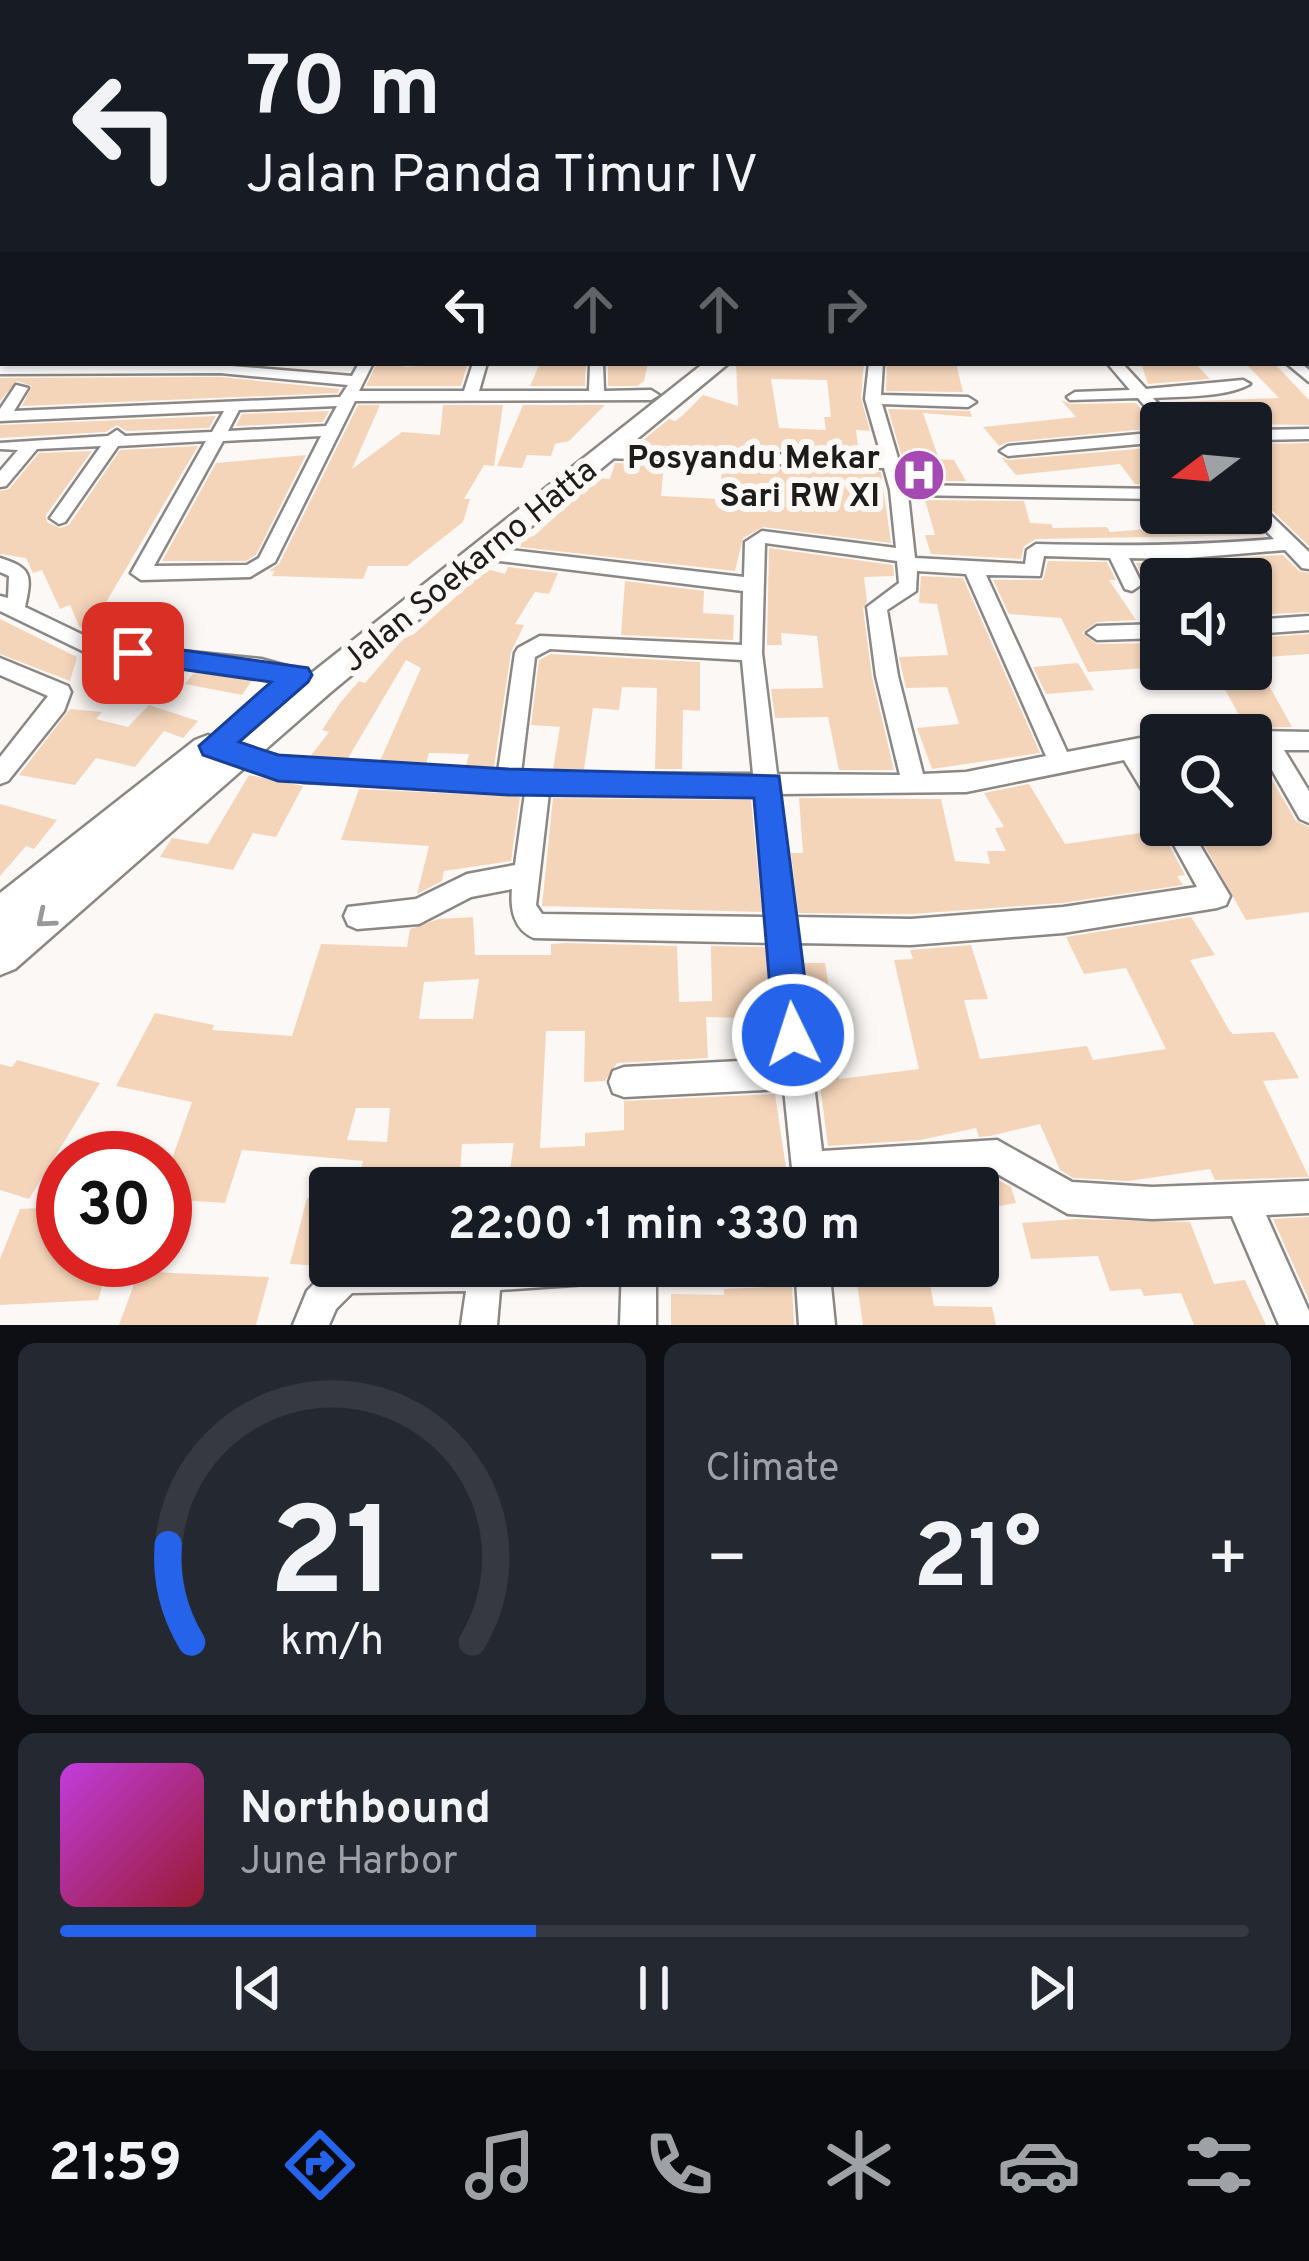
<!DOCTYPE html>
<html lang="en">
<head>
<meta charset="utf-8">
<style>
  body { margin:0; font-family:Overpass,sans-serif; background:#242831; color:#f1f3f6; height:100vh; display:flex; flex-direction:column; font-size:45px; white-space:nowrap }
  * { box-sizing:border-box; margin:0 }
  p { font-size:39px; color:#9ea1a6 }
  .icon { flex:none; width:66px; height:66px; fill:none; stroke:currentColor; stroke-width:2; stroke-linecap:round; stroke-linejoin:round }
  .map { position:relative; height:1325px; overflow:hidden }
  .side { display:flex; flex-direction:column; gap:18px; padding:18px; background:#0d0f14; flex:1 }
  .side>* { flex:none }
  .guide { position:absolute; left:0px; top:0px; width:1311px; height:366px; box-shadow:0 3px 9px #0004; background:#171b24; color:#f1f3f6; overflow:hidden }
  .needle { width:78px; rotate:254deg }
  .fabs { position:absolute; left:1140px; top:402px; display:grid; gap:24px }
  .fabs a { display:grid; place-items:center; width:132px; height:132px; border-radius:12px; background:#171b24; box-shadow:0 3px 9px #0004; font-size:60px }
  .speed { position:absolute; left:36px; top:1131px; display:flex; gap:24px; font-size:60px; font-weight:700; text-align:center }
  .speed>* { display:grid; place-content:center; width:156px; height:156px; border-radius:50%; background:#171b24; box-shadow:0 3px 9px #0004; line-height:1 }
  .speed .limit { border:18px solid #d22; background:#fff; color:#111 }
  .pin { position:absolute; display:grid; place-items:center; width:102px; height:102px; color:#fff; margin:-51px; border-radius:24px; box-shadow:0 6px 18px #0006 }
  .me { position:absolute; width:132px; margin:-66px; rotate:356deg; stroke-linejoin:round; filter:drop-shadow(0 0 9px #0008) }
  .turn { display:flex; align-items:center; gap:42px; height:252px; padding:0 48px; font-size:54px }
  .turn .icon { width:156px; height:156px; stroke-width:2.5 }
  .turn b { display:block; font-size:84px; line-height:102px }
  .lanes { display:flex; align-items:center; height:114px; padding:0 48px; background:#0003; justify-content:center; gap:60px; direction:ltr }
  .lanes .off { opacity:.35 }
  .big { font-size:90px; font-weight:700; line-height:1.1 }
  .side .tile { flex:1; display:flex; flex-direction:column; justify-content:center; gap:18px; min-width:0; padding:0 42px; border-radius:18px; background:#242831 }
  .side .dial { align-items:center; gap:0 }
  .dial svg { height:312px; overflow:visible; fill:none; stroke:#363941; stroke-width:7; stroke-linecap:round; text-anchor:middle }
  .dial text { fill:#f1f3f6; stroke:none }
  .song { display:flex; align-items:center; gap:36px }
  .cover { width:144px; height:144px; border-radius:18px; background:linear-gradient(135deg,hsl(290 70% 55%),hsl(350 70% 35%)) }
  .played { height:12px; border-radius:6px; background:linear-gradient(90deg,#2563eb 40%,#363941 40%) }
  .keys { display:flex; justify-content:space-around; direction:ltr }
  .heat { display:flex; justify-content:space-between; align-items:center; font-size:66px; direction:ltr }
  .side .tiles { flex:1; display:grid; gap:18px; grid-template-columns:1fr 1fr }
  .tile:last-child { grid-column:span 2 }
  .trip { position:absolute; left:309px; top:1167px; width:690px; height:120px; border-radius:12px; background:#171b24; box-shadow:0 3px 9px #0004; font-weight:700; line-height:120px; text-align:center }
  .tabs { display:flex; height:192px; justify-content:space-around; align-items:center; background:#090b0e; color:#9ea1a6 }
  .tabs .icon { width:84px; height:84px }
  .tabs .current { color:#2563eb }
  .tabs b { font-size:54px; color:#f1f3f6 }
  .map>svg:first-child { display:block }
  .building { fill:#f4d5ba; fill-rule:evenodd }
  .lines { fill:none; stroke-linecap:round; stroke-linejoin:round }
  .minor-casing { stroke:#8b8784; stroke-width:5 }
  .primary-casing { stroke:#8b8784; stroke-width:5 }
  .minor { fill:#fff; fill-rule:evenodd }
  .primary { fill:#fff; fill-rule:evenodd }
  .oneway { stroke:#999998 }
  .route { fill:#2563eb; stroke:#184099; stroke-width:3 }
  .labels { text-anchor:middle; stroke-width:12; stroke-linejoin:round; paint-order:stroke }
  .poi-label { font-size:33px; font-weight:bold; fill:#1d1c1b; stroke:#fcf8f5; text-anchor:end }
  .street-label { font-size:33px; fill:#1d1c1b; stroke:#fcf8f5 }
</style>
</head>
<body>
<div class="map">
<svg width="1309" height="1325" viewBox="0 0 1309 1325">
  <rect width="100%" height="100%" fill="#fcf8f5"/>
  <!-- building -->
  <g class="building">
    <polygon points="377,363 406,363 404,367 468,363 461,386 366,386"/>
    <polygon points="540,363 586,363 585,386 530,386"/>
    <polygon points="608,363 648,363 644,381 637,386 608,386"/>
    <path d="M736 363H864L861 398 870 431 856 430 859 453 637 445 669 419 675 421 683 415 703 395 738 406ZM771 379 827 380 831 417H824L826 430 779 428Z"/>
    <polygon points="887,363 956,363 963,392 886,391"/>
    <polygon points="1141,363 1195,363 1210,379 1148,384"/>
    <polygon points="1245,363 1274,363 1309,400 1309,425 1188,423 1171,402 1279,398"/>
    <polygon points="220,377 340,389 338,393 22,406 32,386 17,381 0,401 0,378"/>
    <polygon points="1061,400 1070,404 1136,403 1157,428 1008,442 999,446 983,427 1076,417"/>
    <polygon points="358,405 380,405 352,469 402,432 440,435 443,405 503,405 494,466 484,465 464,499 470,499 463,522 407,566 368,566 363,579 272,576 275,571 269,571 279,564"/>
    <polygon points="523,405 605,405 569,441 555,444 551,456 527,455 522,468 497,466"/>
    <polygon points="888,409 970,411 972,417 923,413 939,459 954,460 966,481 909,481"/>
    <polygon points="329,411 323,422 236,426 242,414"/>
    <polygon points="216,416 209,428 126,431 117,425 106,432 0,438 0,425"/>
    <polygon points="1309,443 1309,546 1260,499 1251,496 1251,444"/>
    <polygon points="198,446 101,611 106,620 80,628 70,605 60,609 42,570 33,573 26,558 0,554 0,491 9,489 39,453 92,451 46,515 47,522 60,528 69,525 120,450"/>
    <polygon points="1161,447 1161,484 1135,484 1120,464 1016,475 1001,457 1008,460"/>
    <polygon points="306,455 256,555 246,561 162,561 216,463"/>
    <polygon points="615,463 664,465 661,496 720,499 722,467 881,472 891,543 763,527 743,538 735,571 520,547 523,539 534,536 597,478 610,479"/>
    <polygon points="925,500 1024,501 1030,523 1051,524 1053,528 1107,527 1110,532 1223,523 1217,513 1244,513 1264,535 1036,539 1024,546 1021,559 931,554 925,535 935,535"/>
    <polygon points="769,548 893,565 894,576 864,577 867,602 863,608 872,677 894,770 839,770 828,717 775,718 771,689 823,688 817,636 781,633 782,645 767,645"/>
    <polygon points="1283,555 1299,571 1309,573 1309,612 1251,615 1251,579 1145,580 1136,563"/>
    <polygon points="1048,561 1107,562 1116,580 1109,580 1136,620 1097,622 1082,633 1097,644 1161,643 1161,667 1088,672 1061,618 1009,614 993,580 1043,580"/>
    <polygon points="508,567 558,573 549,594 535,592 515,624 524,625 511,652 494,767 466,766 469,754 429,753 426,764 380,761 421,668 406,660 347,760 309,758 329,732 322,730 340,703 359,681 365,683 403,639 414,634 487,569 505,574"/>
    <polygon points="921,576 963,578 1040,753 932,769 917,728 959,724 947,687 906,688 899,657 948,655 937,604 919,603"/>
    <polygon points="625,581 704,591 703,613 734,615 733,640 621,635"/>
    <polygon points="0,619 77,657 70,681 0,654"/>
    <polygon points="1309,634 1309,654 1251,658 1251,638"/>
    <polygon points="551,654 700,662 700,711 683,710 682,769 655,769 657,688 622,687 619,710 593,708 584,769 553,769 560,727 531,725 539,660"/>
    <polygon points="1078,663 1094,690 1046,694 1033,667"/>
    <polygon points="1214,669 1260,669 1292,727 1246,728"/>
    <polygon points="194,673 253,679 242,695 185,684"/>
    <polygon points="149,705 198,721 183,738 164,731 135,767 96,758 75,785 19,775 70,709 102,712 96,719 128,727"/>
    <polygon points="1251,754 1257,754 1296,821 1309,827 1309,912 1246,920 1193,825 1251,825"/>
    <polygon points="249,775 303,786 276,837 253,833 233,870 160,857 172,838 208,844"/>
    <polygon points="1029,784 1065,844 1161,830 1185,875 1177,876 1183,885 1062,903 911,914 798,913 791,853 803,853 799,798 941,799 955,861 990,864 987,851 1006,851 995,828 1004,827 984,793"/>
    <polygon points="359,789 520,797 511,861 444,871 442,881 417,894 429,846 341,840"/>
    <polygon points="553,798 751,800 762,912 542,906"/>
    <polygon points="0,804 57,820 34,849 26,846 0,876"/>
    <path d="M473 917 475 955H551V944L566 943 677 946 679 1002 712 1001 711 946 766 947 773 1019 706 1017 708 1058 617 1063 605 1081 584 1082 585 1031H546L540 1148 585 1146V1133L624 1130V1101L775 1094 789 1188H593L594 1169 554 1171 553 1188H507L514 1143 462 1144 459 1188H356L363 1161 242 1150 225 1203 181 1200 165 1237V1179L192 1102 116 1086 155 1013 214 1025 212 1030 292 1036 321 944 407 947 410 929 439 919ZM479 979 473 1019H419L424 982ZM356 1108H390L387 1142 347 1140Z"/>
    <polygon points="1191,917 1215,955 1190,960 1229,1030 1233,1034 1274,1032 1299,1078 1263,1081 1309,1177 1215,1180 1210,1169 1129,1181 1073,1178 1060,1170 1040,1124 990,1136 979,1137 976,1128 920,1140 828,1146 804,963 825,963 833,1014 827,1014 839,1079 919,1069 894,960 913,959 910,950 971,945 988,999 964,1000 980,1059 1087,1046 1093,1060 1166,1049 1126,968 1084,974 1066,937"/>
    <polygon points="17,1060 100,1083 29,1199 0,1190 0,1064 12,1067"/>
    <polygon points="993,1177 1011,1187 1016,1203 994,1207 995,1219 986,1219 996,1260 978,1261 978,1188 904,1188 903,1184"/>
    <polygon points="307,1198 330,1199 330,1262 325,1266 290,1264"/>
    <polygon points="63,1207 63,1260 110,1260 98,1300 0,1305 0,1259 20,1209"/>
    <polygon points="1309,1217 1309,1300 1273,1219"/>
    <polygon points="1076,1219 1190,1222 1214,1284 1245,1280 1266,1325 1194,1325 1181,1293 1144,1296 1141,1289 1110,1291 1098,1256 1031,1259 1022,1223"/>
    <polygon points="139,1271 173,1273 269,1277 256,1325 119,1325"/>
    <polygon points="928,1273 934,1306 992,1307 996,1325 863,1325 856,1276"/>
    <polygon points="792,1286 794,1325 671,1325 671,1294 724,1295 724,1289"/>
  </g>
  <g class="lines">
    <!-- minor casing -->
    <g class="minor-casing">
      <g id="minor">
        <rect x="0" y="178" width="3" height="5"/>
        <rect x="0" y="213" width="3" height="6"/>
        <rect x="1308" y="240" width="1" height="8"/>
        <polygon points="1308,266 1309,267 1309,275 1308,274"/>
        <polygon points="3,271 3,279 0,280 0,272"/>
        <rect x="0" y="305" width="3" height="8"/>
        <polygon points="3,327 3,340 0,341 0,328"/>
        <path d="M359 363H373L359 391H464L473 363H487L479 391H589L590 365 603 363 604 391 651 390 659 395 651 400 355 401 275 562 250 577 141 580 131 573 206 441 118 446 65 522 59 524 50 518 101 446 37 449 6 486 0 487V471L18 450 0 449V443L108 436 117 430 125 436 212 432 224 411 0 421V409L16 385 28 388 14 411 340 397 348 385 220 373 0 374V366L220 365 352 376ZM337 406 326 426 228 431 239 410ZM321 436 259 558 247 565 154 566 223 441Z"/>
        <path d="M869 363H883L881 395 968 397 976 402 968 407 882 404 906 485 1161 489V499L908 495 915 558 1025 564 1027 550 1036 544C1117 546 1192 546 1274 539L1248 513H1251V500L1257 502 1309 552V569L1302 568 1285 550 1177 559 1129 558 1142 584 1132 591 1125 589 1110 558 1044 556 1040 576 986 575 1067 752 1161 734 1165 735H1161V752L1146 755 1161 780V811L1153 808 1124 760 966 792 779 794 794 917 911 919 1063 907 1197 887 1163 825H1188L1230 896 1226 905 1217 908 1063 933 911 945 797 943 822 1151 997 1140 1072 1182 1152 1187 1309 1181V1213L1266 1215 1309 1311V1325H1279L1232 1216 1152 1219 1068 1214 994 1172 794 1188 784 1089 624 1097 613 1093 609 1082 613 1071 624 1067 781 1059 770 943 534 938C514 930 510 909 512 889L471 897 419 924 357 929 348 925 344 916 348 907 416 899 467 874 515 865 525 793 303 782 227 761 219 759 216 752 219 745 227 743 303 762 498 772 515 653 518 648 540 636 742 645 743 591 483 559 474 553 483 547 744 577 745 542 762 531 896 548 890 490 884 468 606 458 598 453 606 448 882 458 865 399ZM765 543 897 561 899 583 867 607 876 676 900 775 777 774 762 653ZM917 571 966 574 1046 756 966 772 923 774 898 676 887 610 916 591ZM550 649 742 660 753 774 521 773 535 657ZM549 793 755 794 767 917 542 914 536 905Z"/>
        <path d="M1107 363H1122L1146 389 1243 380 1250 384C1225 398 1183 396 1153 398L1176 423 1161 425 1138 398 1070 400 1067 397 1075 392 1130 390Z"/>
        <polygon points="1286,363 1301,363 1309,370 1309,382"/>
        <polygon points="1309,429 1309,439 1251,440 1251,430"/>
        <polygon points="1161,432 1161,442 1008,456 1000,451 1008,446"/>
        <path d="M0 558C32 568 32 575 25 607L100 643 261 659 327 677 330 683 327 689 319 691 261 675 97 658 0 611V596L8 598 9 576 0 572Z"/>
        <polygon points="1309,616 1309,630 1251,634 1251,620"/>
        <polygon points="1161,624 1161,638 1097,640 1087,633 1097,626"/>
        <polygon points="0,658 68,686 71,692 64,711 8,781 0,784 0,757 48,696 0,675"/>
        <polygon points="1251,731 1309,732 1309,750 1284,750 1309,791 1309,823 1300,819 1260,749 1251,749 1251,735 1242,735"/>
        <polygon points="331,1266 619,1266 614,1278 602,1283 500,1290 497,1325 461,1325 466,1291 352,1293 336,1309 329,1325 293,1325 307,1291"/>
        <polygon points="622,1266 656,1266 656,1325 620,1325"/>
        <polygon points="795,1266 829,1266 835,1325 799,1325"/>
      </g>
    </g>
    <!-- primary casing -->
    <g class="primary-casing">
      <polygon id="primary" points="704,363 729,363 331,692 15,969 0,975 0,893 195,740 208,735 223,743"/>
    </g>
    <!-- minor -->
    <use href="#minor" class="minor"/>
    <!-- primary -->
    <use href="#primary" class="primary"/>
  </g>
  <!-- one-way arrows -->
  <defs><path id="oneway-chevron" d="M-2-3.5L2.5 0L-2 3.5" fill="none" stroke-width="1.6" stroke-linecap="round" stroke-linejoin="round" transform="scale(3)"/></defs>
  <use class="oneway" href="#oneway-chevron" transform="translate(45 919) rotate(140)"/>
  <!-- sky -->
  <linearGradient id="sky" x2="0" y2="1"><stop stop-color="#83bcf1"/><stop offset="0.49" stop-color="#fefcfa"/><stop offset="1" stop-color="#fefcfa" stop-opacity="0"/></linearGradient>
  <rect width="1309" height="363" fill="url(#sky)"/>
  <!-- route -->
  <polygon class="route" points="133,643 308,668 312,675 308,682 239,742 278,755 508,769 779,776 812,1035 807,1048 793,1054 780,1048 774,1035 754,798 508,795 278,781 203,755 199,746 271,682 123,661 119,653 123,646"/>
  <!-- icons -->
  <defs>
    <g id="hospital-disc" transform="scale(2.7)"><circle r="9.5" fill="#a549b3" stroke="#fcf8f5"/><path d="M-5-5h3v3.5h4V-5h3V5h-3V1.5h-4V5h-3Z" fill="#fff"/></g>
  </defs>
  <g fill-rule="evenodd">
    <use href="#hospital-disc" x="919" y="475"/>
  </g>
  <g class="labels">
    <!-- poi labels -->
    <g class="poi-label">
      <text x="880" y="468">Posyandu Mekar<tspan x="880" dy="38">Sari RW XI</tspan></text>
    </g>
    <!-- street labels -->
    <g class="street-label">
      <text transform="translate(468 564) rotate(-39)" y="12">Jalan Soekarno Hatta</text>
    </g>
  </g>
</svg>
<div class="fabs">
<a><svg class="needle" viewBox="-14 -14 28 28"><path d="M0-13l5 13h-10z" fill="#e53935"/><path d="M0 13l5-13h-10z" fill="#9ea1a6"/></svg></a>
<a><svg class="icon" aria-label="sound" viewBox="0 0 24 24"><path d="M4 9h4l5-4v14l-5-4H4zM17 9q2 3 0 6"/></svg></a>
<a><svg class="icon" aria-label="search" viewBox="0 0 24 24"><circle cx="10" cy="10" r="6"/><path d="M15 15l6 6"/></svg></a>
</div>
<div class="speed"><div class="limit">30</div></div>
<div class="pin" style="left:133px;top:653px;background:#d93025"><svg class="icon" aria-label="arrive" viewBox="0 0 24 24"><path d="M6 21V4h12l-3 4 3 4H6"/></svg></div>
<svg class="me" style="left:793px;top:1035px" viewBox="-20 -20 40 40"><circle r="17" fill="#2563eb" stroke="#fff" stroke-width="3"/><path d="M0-11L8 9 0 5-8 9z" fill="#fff"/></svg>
<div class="trip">22:00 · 1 min · 330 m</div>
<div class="guide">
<div class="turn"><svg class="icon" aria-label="left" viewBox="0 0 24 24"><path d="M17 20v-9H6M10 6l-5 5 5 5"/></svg><div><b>70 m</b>Jalan Panda Timur IV</div></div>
<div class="lanes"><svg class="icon" aria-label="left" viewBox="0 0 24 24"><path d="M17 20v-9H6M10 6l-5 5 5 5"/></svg><svg class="icon off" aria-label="ahead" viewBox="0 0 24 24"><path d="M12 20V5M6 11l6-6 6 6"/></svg><svg class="icon off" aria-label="ahead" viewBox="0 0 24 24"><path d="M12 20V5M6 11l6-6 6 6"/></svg><svg class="icon off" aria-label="right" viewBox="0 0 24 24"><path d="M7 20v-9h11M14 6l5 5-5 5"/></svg></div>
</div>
</div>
<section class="side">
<div class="tiles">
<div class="tile dial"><svg viewBox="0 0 100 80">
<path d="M14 69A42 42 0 1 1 86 69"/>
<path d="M14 69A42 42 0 0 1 8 44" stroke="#2563eb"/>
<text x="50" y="56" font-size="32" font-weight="700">21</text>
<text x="50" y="72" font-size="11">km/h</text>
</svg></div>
<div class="tile"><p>Climate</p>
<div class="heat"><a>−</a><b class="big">21°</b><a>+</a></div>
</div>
<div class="tile">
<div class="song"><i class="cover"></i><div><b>Northbound</b><p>June Harbor</p></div></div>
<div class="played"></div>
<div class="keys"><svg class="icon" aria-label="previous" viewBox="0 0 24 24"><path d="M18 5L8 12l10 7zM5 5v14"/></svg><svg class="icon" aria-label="pause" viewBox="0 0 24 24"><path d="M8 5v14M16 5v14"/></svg><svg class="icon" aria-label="next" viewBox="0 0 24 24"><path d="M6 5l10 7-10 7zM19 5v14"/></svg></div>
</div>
</div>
</section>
<nav class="tabs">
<b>21:59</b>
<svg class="icon current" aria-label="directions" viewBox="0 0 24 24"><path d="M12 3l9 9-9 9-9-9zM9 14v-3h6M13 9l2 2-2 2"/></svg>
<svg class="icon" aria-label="music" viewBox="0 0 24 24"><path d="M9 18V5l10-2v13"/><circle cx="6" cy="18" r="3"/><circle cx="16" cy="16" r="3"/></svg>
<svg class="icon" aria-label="phone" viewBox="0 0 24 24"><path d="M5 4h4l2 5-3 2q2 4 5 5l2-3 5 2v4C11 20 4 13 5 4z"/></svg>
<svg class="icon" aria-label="climate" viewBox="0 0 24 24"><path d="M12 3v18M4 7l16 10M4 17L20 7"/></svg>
<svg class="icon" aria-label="car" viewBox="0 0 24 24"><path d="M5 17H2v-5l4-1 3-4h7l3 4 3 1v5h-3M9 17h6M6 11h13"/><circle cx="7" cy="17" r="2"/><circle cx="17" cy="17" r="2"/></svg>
<svg class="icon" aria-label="filters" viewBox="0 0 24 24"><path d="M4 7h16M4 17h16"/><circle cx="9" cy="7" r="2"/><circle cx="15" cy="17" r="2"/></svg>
</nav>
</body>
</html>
